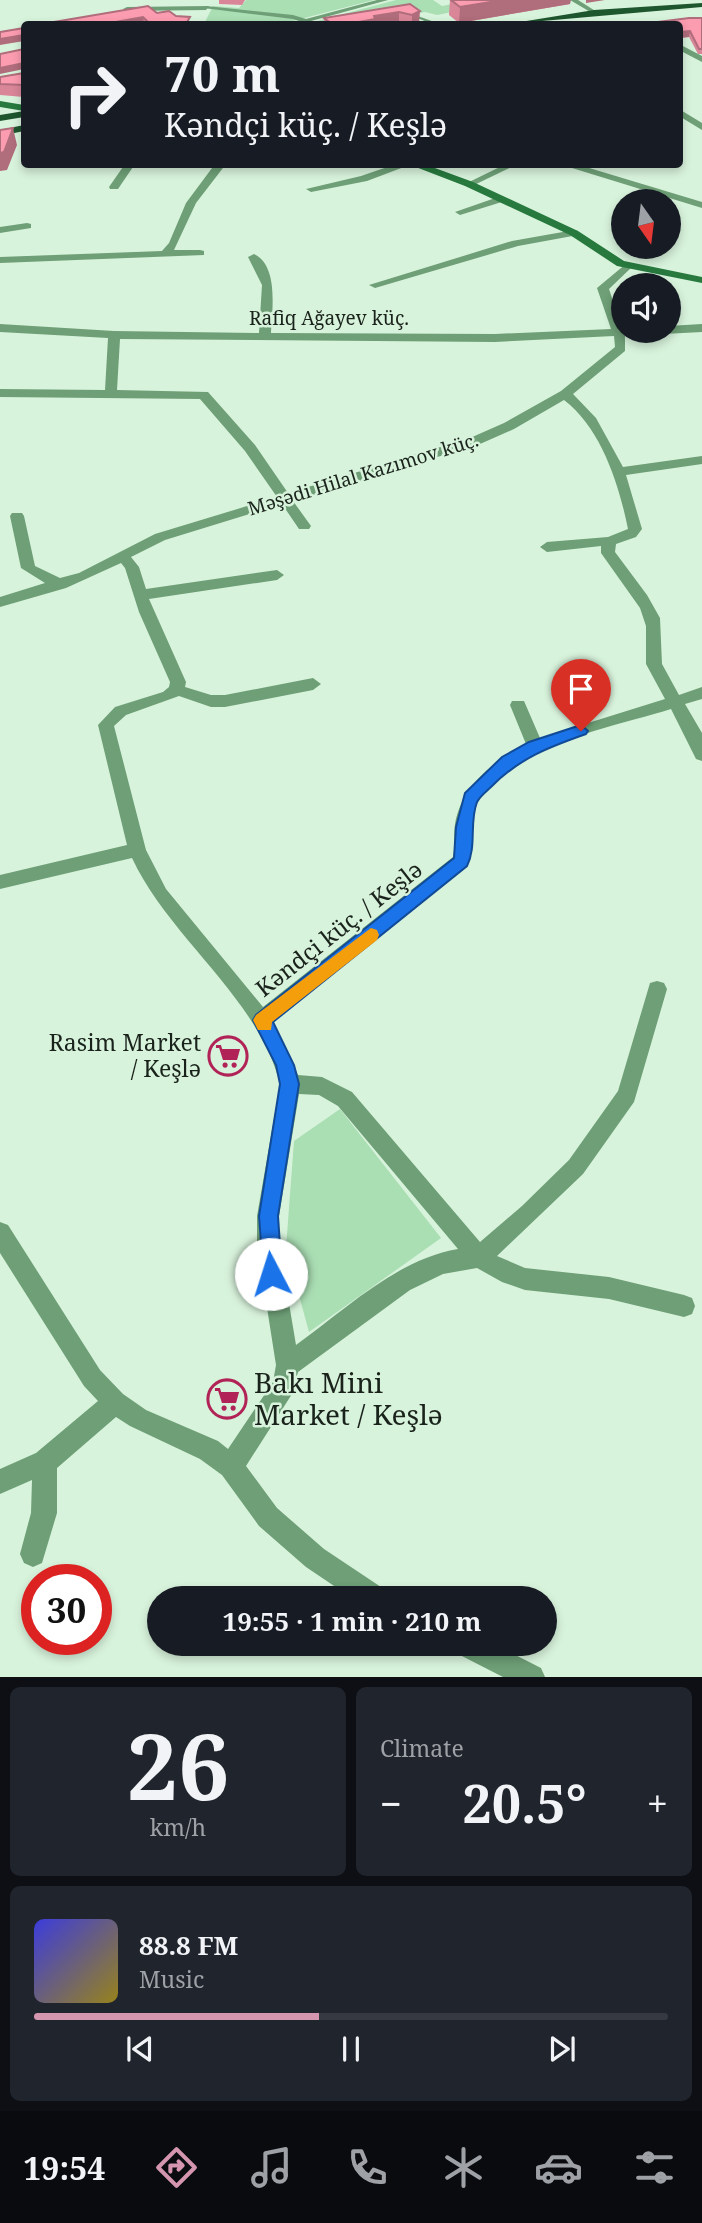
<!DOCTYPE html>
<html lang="en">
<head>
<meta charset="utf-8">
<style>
  body { margin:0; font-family:"Noto Serif",serif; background:#20242c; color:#f1f3f6; height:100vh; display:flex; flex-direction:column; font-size:26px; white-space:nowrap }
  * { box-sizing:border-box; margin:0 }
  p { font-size:23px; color:#9ea1a6 }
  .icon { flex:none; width:38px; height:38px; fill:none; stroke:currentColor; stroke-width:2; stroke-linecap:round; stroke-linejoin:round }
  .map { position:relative; height:1677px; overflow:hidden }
  .side { display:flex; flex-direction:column; gap:10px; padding:10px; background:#0d0f14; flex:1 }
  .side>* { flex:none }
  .hud { position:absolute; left:21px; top:21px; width:662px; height:147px; border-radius:7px; box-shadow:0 4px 10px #0003; background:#171b24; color:#f1f3f6; overflow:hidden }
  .needle { width:46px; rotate:166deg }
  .buttons { position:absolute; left:611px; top:189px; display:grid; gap:14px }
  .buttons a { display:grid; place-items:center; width:70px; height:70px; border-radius:50%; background:#171b24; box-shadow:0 4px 10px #0003; font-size:35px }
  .speed { position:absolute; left:21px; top:1564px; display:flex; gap:14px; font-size:35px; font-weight:700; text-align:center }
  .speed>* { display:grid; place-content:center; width:91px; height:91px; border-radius:50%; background:#171b24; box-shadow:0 4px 10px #0003; line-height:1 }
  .speed .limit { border:10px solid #d22; background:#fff; color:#111 }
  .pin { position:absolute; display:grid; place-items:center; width:60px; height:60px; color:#fff; margin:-72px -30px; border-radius:50% 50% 50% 0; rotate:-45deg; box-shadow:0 0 7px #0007 }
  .pin .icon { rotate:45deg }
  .me { position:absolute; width:77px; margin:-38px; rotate:355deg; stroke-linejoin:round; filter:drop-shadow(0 0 5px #0008) }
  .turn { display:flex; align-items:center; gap:24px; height:147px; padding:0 28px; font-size:32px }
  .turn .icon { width:91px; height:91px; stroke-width:2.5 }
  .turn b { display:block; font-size:49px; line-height:60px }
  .big { font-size:52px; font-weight:700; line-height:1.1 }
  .side .widget { flex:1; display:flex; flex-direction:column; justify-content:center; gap:10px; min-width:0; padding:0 24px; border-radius:10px; background:#20242c }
  .side .dial { align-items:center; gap:0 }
  .dial b { font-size:91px; line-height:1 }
  .song { display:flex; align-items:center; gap:21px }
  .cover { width:84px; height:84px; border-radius:10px; background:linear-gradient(135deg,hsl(240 70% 55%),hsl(50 70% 35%)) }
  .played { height:7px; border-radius:4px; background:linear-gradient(90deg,#d495ae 45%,#363941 45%) }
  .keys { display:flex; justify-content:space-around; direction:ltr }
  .heat { display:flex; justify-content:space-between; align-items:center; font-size:38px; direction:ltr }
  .side .tiles { flex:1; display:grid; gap:10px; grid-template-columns:1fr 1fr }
  .widget:last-child { grid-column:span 2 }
  .trip { position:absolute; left:147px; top:1586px; width:410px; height:70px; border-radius:35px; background:#171b24; box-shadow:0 4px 10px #0003; font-weight:700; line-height:70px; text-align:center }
  .dock { display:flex; height:112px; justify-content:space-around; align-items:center; background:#090b0e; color:#9ea1a6 }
  .dock .icon { width:49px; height:49px }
  .dock .on { color:#d495ae }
  .dock b { font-size:32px; color:#f1f3f6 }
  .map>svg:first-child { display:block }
  .green { fill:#aadeb3 }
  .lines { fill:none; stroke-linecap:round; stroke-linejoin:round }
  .lane { fill:#6e9f76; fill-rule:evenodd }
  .street { fill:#6e9f76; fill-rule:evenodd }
  .secondary { fill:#27793e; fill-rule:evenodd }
  .primary { fill:#1e562d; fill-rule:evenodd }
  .wall { fill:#d98698 }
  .shaded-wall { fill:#b06d7c }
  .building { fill:#fc9cb1; stroke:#b06d7c; stroke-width:2 }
  .route { fill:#1a73e8; stroke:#114b97; stroke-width:2 }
  .slow { fill:#f59e0b }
  .labels { text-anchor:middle; stroke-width:5; stroke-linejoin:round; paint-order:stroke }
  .far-street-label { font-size:19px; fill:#1a231b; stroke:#d8f3dc }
  .street-label { font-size:23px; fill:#1a231b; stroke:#d8f3dc }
  .poi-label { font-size:23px; fill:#1a231b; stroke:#d8f3dc; text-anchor:end }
  .near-poi-label { font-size:28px; fill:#1a231b; stroke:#d8f3dc; text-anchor:start }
</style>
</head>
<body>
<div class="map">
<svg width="702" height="1677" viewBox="0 0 702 1677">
  <rect width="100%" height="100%" fill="#d8f3dc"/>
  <!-- green -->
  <g class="green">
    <polygon points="246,0 374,0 281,24 204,24 213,6 239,8"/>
    <polygon points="396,0 433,0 442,6 473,0 499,3 437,15 425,12 358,24 306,24"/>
    <polygon points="340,1109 441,1238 309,1332 286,1248 294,1141"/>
  </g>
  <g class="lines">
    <!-- lane -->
    <g class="lane">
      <polygon points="377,0 388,0 300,24 296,24 296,22 299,21 293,19 203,8 206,6 293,15 306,19"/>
      <polygon points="570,0 578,0 597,12 592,13"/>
      <polygon points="415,15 440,24 432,24 415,17"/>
      <polygon points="506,164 518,164 472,186 465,184"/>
    </g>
    <!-- street -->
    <g class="street">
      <polygon points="209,6 206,10 127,11 123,9 127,7"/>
      <polygon points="679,44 702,56 702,62 679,50"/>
      <polygon points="679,109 702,123 702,130 679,116"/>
      <polygon points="125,164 135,164 118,189 110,189 109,187"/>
      <polygon points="215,164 226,164 196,203 174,250 200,250 204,251 204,255 0,263 0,257 162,251 169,243 186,203"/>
      <polygon points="396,164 412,164 367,181 311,192 306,189 361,176"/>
      <polygon points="559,164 576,164 702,202 702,208"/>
      <polygon points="501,196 506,199 505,201 460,215 455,212"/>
      <polygon points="27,223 31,224 31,228 0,233 0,227"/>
      <polygon points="574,230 578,231 578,235 518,246 375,288 369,285 512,241"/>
      <path d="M254 254C279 266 272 310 271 333L495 334 611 329 597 288 627 263 633 266 609 289 623 331H668V326L702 324V332L625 336V351L573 394 596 418 623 467 702 456V464L626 475 642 529 636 537 616 544 615 552 647 595 660 618 662 664 679 695 702 687V699L685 704 702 733V761L696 759 671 709C610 728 519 743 480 799 466 818 478 845 467 866L273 1022 298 1075 322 1077 352 1092 480 1242 522 1206 569 1160 618 1091 650 983 657 981 664 983 667 989 634 1102 583 1174 497 1256 525 1268 609 1277 684 1295 692 1298 695 1306 692 1314 684 1317 609 1299 525 1290 502 1282 477 1268 443 1274 410 1290 298 1372 292 1394 246 1466 277 1508 324 1549 384 1589 388 1598H352L306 1567 259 1526 222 1475 200 1459 130 1426 116 1417 57 1468V1513L42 1563 33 1567 24 1563 20 1554 31 1513 32 1480 0 1494V1469L36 1453 98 1401 84 1386 0 1253V1222L8 1225 100 1370 123 1394 146 1410 218 1441 228 1449 273 1382 276 1365 257 1244V1216L280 1084C258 997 170 939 132 858L0 889V875L127 845 98 725 115 707 163 692 169 687 170 682 139 612 125 568 121 563 66 588 0 607V597L45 583 21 568 10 516 12 513H22L24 516 35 566 60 578 79 573 155 534 277 497 245 451 200 399 0 397V389L105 390 108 338 0 332V324L114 331 259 333 262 285 248 257ZM614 336 615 347 561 391 504 423 470 438 288 493 255 445 208 392 117 390 120 339 495 342ZM564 400C601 428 619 484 628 529L608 537 547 542 540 547 547 552 601 546V553L640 608 646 626V664L665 699 540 738 524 701H512L510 705 526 744C493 762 462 785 455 824 453 836 456 846 453 857L263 1007 166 889 146 850 114 726 126 715 179 696 211 707H225L313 690 321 684 313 678 225 695H211L185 687 186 682 149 599 277 580 284 575 277 570 146 589 139 567 131 557 165 540 282 504 299 529H309L311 526 293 501 480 444 514 429ZM299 1094 319 1095 338 1106 458 1249C397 1259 345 1310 296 1345L279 1244V1216Z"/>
      <polygon points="450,1643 492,1643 541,1668 545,1677 503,1677 454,1652"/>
    </g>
    <!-- secondary -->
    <g class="secondary">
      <polygon points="0,101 24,105 24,111 0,107"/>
      <polygon points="408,164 424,164 473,182 578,231 624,261 702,277 702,283 617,266 570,235 465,186"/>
    </g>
    <!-- primary -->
    <g class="primary">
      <polygon points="702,3 702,7 508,24 594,10"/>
      <polygon points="24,111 24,117 0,121 0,115"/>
      <polygon points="24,125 24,131 0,136 0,130"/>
    </g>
  </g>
  <!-- wall -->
  <g class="wall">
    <polygon points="219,0 245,0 242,5 219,4"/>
    <polygon points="450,0 570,4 459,23 449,15"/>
    <polygon points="410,4 419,24 324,24 324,18"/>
    <polygon points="157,13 176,16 190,22 189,24 145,24 144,23 42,24"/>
    <polygon points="702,18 702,54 698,54 689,37 679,38"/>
    <polygon points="24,73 24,97 0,95 0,77"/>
  </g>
  <!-- shaded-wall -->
  <g class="shaded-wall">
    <polygon points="503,0 571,0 570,4 459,23 460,7"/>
    <polygon points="586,0 605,0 586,3"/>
    <polygon points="420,11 419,24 412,24 412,15"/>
    <polygon points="399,12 399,24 348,24 374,16"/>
    <polygon points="143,17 144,23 135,24 116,24 116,22"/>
    <polygon points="690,31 689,37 679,38 679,32"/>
    <polygon points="24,35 24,41 0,45 0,39"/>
    <polygon points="24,63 24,69 0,74 0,68"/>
    <polygon points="13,128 17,145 7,170 0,171 0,153"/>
  </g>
  <!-- building -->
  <g class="building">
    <polygon points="451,0 503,0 460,7"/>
    <polygon points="410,4 420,11 412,15 399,12 374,16 375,19 348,24 332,24 324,18"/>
    <polygon points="148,6 157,13 169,11 176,16 190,17 186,24 150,24 143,17 116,22 118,24 42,24"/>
    <polygon points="689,18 702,18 702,49 699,49 690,31 679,32 679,24 642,24"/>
    <polygon points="24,28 24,35 0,39 0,32"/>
    <polygon points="24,49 24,63 0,68 0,54"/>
    <polygon points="24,73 24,85 0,84 0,77"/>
    <polygon points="13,128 4,152 0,153 0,130"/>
  </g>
  <!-- route -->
  <path class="route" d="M581 725 588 731 586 734C549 747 520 758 492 786 487 791 480 796 477 802 469 823 477 846 467 866L273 1022 294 1065 299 1084 278 1216 282 1274 279 1281 271 1284 264 1281 259 1216 280 1084 276 1065 253 1020 256 1015 454 858 456 827 465 793 502 757 529 742Z"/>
  <!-- slow -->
  <polygon class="slow" points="371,928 377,930 379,935 377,940 272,1022 271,1030 258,1030 253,1020 256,1015"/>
  <!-- icons -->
  <defs>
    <g id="supermarket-ring" transform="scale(2.0125)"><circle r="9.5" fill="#d8f3dc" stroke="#b12256" stroke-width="1.5"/><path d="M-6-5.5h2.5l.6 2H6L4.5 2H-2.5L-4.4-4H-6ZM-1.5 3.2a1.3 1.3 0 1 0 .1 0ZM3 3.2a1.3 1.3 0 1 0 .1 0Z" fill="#b12256"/></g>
  </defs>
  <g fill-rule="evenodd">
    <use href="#supermarket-ring" x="228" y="1056"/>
    <use href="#supermarket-ring" x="227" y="1399"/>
  </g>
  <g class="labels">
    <!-- far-street labels -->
    <g class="far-street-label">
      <text x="329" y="325">Rafiq Ağayev küç.</text>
      <text transform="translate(363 474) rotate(-17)" y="7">Məşədi Hilal Kazımov küç.</text>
    </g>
    <!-- street labels -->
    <g class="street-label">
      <text transform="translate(339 929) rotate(-38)" y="8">Kəndçi küç. / Keşlə</text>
    </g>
    <!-- poi labels -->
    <g class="poi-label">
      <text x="201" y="1051">Rasim Market<tspan x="201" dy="26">/ Keşlə</tspan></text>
    </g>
    <!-- near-poi labels -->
    <g class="near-poi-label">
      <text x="254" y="1393">Bakı Mini<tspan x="254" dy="32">Market / Keşlə</tspan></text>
    </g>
  </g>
</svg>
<div class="buttons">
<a><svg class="needle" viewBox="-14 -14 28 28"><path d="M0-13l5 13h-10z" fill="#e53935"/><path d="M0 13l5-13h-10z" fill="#9ea1a6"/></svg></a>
<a><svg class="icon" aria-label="sound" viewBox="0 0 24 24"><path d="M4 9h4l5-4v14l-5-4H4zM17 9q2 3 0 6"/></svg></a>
</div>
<div class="speed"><div class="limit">30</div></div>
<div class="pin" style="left:581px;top:731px;background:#d93025"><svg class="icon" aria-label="arrive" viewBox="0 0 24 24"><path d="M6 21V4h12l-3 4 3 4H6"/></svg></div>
<svg class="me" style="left:271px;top:1274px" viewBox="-20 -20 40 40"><circle r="19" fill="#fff"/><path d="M0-13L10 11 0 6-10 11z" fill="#1a73e8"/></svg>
<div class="trip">19:55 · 1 min · 210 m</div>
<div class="hud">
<div class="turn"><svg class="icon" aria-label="right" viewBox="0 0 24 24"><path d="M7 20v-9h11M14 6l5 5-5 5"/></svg><div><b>70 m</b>Kəndçi küç. / Keşlə</div></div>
</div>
</div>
<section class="side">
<div class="tiles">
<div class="widget dial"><b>26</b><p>km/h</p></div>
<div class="widget"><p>Climate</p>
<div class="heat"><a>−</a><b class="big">20.5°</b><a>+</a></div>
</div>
<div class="widget">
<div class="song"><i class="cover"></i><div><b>88.8 FM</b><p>Music</p></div></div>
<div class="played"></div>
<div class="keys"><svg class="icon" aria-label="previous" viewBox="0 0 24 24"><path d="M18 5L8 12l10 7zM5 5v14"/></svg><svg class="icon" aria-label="pause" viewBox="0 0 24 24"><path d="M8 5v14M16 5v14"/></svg><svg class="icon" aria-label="next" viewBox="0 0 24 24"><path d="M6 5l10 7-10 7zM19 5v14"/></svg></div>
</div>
</div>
</section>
<nav class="dock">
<b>19:54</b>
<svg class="icon on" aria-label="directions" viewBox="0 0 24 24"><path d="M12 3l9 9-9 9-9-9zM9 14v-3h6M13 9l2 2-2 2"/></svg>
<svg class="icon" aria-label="music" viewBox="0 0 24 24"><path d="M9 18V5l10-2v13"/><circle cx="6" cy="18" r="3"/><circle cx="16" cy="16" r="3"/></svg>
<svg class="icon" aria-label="phone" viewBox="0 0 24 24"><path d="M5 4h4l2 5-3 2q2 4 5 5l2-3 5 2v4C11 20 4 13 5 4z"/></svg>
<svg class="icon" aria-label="climate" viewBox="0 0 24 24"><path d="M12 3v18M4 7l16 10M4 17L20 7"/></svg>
<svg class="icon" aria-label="car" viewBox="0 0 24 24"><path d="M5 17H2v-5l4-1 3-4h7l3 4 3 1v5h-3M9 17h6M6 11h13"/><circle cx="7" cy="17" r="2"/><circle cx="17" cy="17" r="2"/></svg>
<svg class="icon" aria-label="filters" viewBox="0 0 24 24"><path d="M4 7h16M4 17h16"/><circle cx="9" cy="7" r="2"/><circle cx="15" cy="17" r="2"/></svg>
</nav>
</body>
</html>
